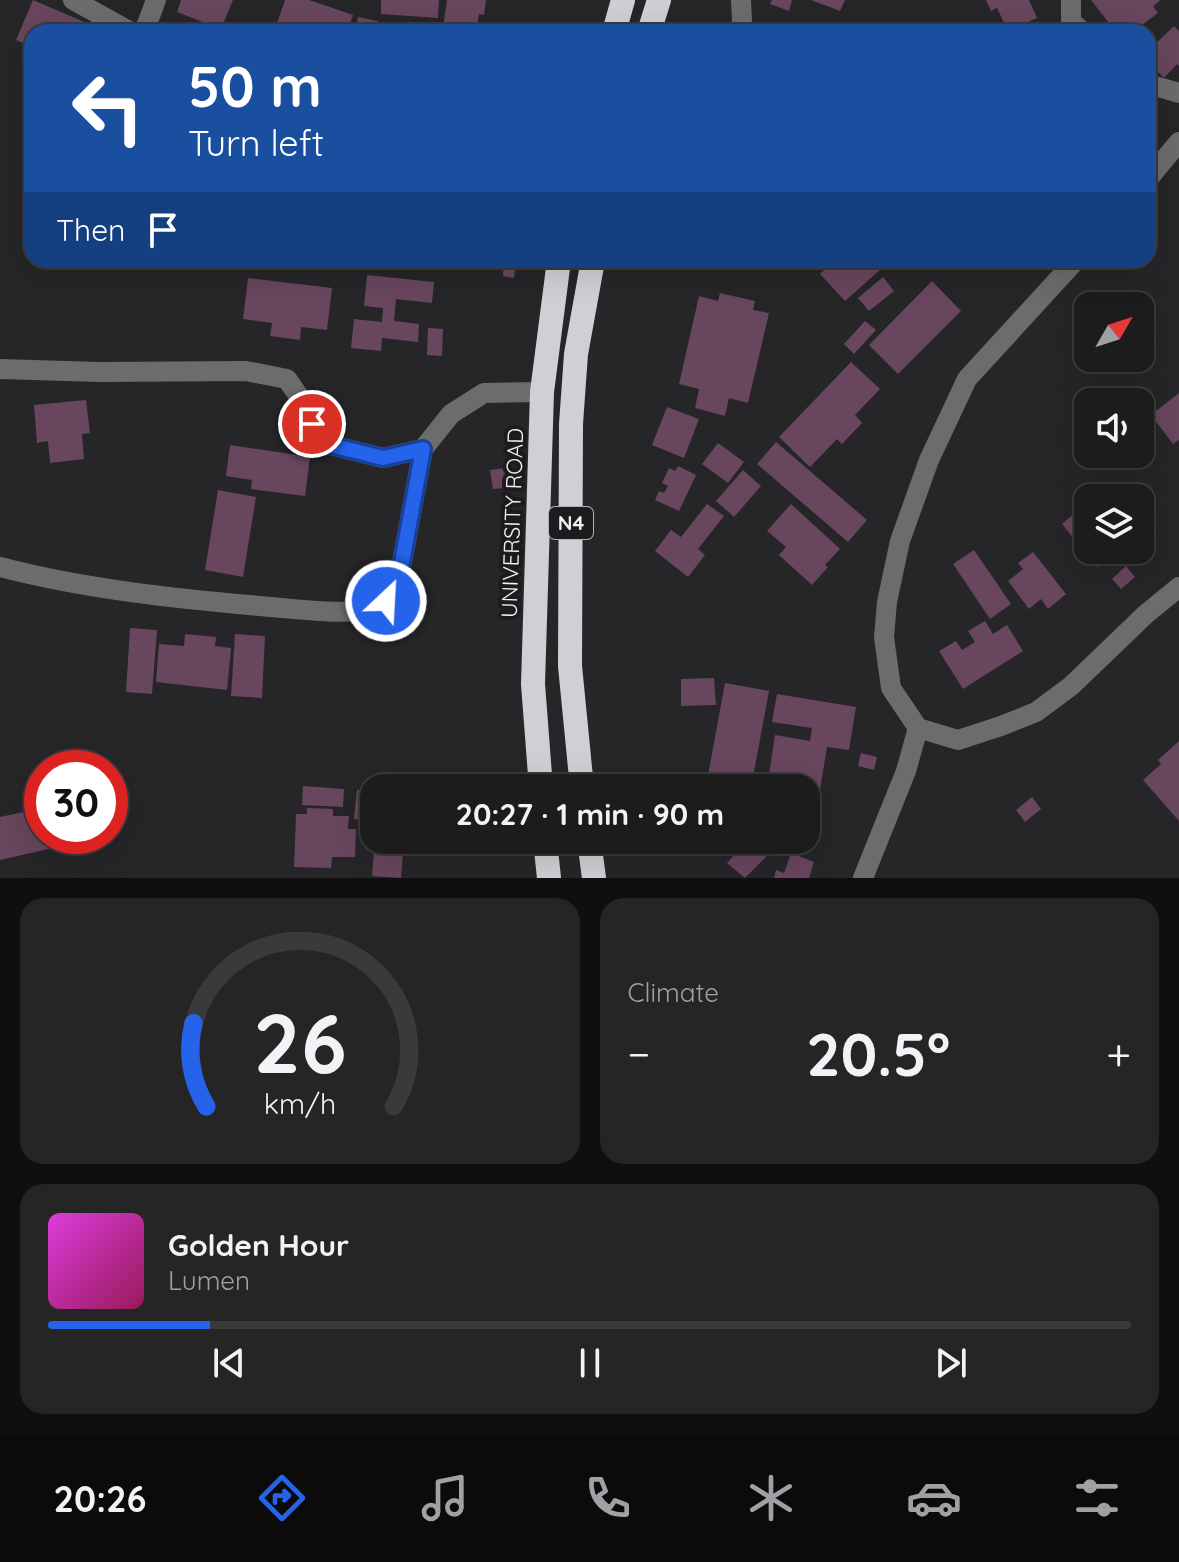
<!DOCTYPE html>
<html lang="en">
<head>
<meta charset="utf-8">
<style>
  body { margin:0; font-family:Quicksand,sans-serif; background:#252526; color:#f1f3f6; height:100vh; display:flex; flex-direction:column; font-size:30px; white-space:nowrap }
  * { box-sizing:border-box; margin:0 }
  p { font-size:26px; color:#a0a1a4 }
  .icon { flex:none; width:44px; height:44px; fill:none; stroke:currentColor; stroke-width:2; stroke-linecap:round; stroke-linejoin:round }
  .map { position:relative; height:878px; overflow:hidden }
  .sheet { display:flex; flex-direction:column; gap:20px; padding:20px; background:#0f0f10; flex:1 }
  .sheet>* { flex:none }
  .banner { position:absolute; left:24px; top:24px; width:1132px; height:244px; border-radius:24px; box-shadow:0 8px 32px #0002,0 0 0 2px #3a3a3b; background:#1a4fa0; color:#fff; overflow:hidden }
  .needle { width:52px; rotate:51deg }
  .controls { position:absolute; left:1074px; top:292px; display:grid; gap:16px }
  .controls a { display:grid; place-items:center; width:80px; height:80px; border-radius:16px; background:#1c1c1d; box-shadow:0 8px 32px #0002,0 0 0 2px #3a3a3b; font-size:40px }
  .speed { position:absolute; left:24px; top:750px; display:flex; gap:16px; font-size:40px; font-weight:700; text-align:center }
  .speed>* { display:grid; place-content:center; width:104px; height:104px; border-radius:50%; background:#1c1c1d; box-shadow:0 8px 32px #0002,0 0 0 2px #3a3a3b; line-height:1 }
  .speed .limit { border:12px solid #d22; background:#fff; color:#111 }
  .pin { position:absolute; display:grid; place-items:center; width:68px; height:68px; color:#fff; margin:-34px; border:4px solid #fff; border-radius:50%; box-shadow:0 2px 8px #0007 }
  .me { position:absolute; width:88px; margin:-44px; rotate:25deg; stroke-linejoin:round; filter:drop-shadow(0 0 6px #0008) }
  .turn { display:flex; align-items:center; gap:28px; height:168px; padding:0 32px; font-size:36px }
  .turn .icon { width:104px; height:104px; stroke-width:2.5 }
  .turn b { display:block; font-size:56px; line-height:68px }
  .then { display:flex; align-items:center; height:76px; padding:0 32px; background:#0003; gap:16px; font-size:30px }
  .big { font-size:60px; font-weight:700; line-height:1.1 }
  .sheet .widget { flex:1; display:flex; flex-direction:column; justify-content:center; gap:12px; min-width:0; padding:0 28px; border-radius:24px; background:#252526 }
  .sheet .dial { align-items:center; gap:0 }
  .dial svg { height:208px; overflow:visible; fill:none; stroke:#3a3a3b; stroke-width:7; stroke-linecap:round; text-anchor:middle }
  .dial text { fill:#f1f3f6; stroke:none }
  .song { display:flex; align-items:center; gap:24px }
  .cover { width:96px; height:96px; border-radius:12px; background:linear-gradient(135deg,hsl(300 70% 55%),hsl(330 70% 35%)) }
  .played { height:8px; border-radius:4px; background:linear-gradient(90deg,#2563eb 15%,#3a3a3b 15%) }
  .keys { display:flex; justify-content:space-around; direction:ltr }
  .heat { display:flex; justify-content:space-between; align-items:center; font-size:44px; direction:ltr }
  .sheet .tiles { flex:1; display:grid; gap:20px; grid-template-columns:1fr 1fr }
  .widget:last-child { grid-column:span 2 }
  .trip { position:absolute; left:360px; top:774px; width:460px; height:80px; border-radius:24px; background:#1c1c1d; box-shadow:0 8px 32px #0002,0 0 0 2px #3a3a3b; font-weight:700; line-height:80px; text-align:center }
  .menu { display:flex; height:128px; justify-content:space-around; align-items:center; background:#0b0b0c; color:#a0a1a4 }
  .menu .icon { width:56px; height:56px }
  .menu .on { color:#2563eb }
  .menu b { font-size:36px; color:#f1f3f6 }
  .map>svg:first-child { display:block }
  .building { fill:#68465e }
  .lines { fill:none; stroke-linecap:round; stroke-linejoin:round }
  .minor { stroke:#6c6c6d; stroke-width:20 }
  .highway { stroke:#d0cfd3; stroke-width:24 }
  .route-casing { stroke:#184099; stroke-width:20 }
  .route { stroke:#2563eb; stroke-width:14 }
  .labels { text-anchor:middle; stroke-width:8; stroke-linejoin:round; paint-order:stroke }
  .shield { fill:#1d1b1e; stroke:#b2b1b3; stroke-width:2 }
  .shield-label { font-size:20px; font-weight:bold; fill:#f2f1f3 }
  .street-label { font-size:22px; fill:#f2f1f3; stroke:#1d1b1e }
</style>
</head>
<body>
<div class="map">
<svg width="1179" height="878" viewBox="0 0 1179 878">
  <rect width="100%" height="100%" fill="#262527"/>
  <!-- building -->
  <g class="building">
    <polygon points="33,0 96,27 93,32 32,32 32,47 16,40"/>
    <polygon points="181,0 233,0 221,29 177,12"/>
    <polygon points="285,0 309,0 353,15 347,32 274,32"/>
    <polygon points="381,0 439,0 438,18 381,14"/>
    <polygon points="447,0 486,0 484,15 479,14 476,32 443,28"/>
    <polygon points="772,0 792,0 789,11 770,4"/>
    <polygon points="811,0 845,0 840,11"/>
    <polygon points="986,0 1029,0 1037,18 1008,31 997,8 991,11"/>
    <polygon points="1091,0 1161,0 1153,6 1158,13 1135,30 1130,24 1121,32 1116,32"/>
    <polygon points="358,17 378,21 376,32 355,32"/>
    <polygon points="1174,26 1179,31 1179,66 1177,64 1164,78 1148,62 1148,51"/>
    <polygon points="32,79 32,106 22,102"/>
    <polygon points="145,260 162,260 158,267"/>
    <polygon points="504,260 516,260 514,278 503,276"/>
    <polygon points="835,260 891,260 845,301 820,274"/>
    <polygon points="367,275 434,282 432,303 396,299 394,321 419,324 418,342 382,338 381,351 351,348 354,319 382,322 383,308 364,306"/>
    <polygon points="883,277 894,291 869,311 858,298"/>
    <polygon points="248,278 332,288 327,330 301,327 300,340 270,336 272,323 243,319"/>
    <polygon points="932,281 961,311 898,374 869,345"/>
    <polygon points="720,293 755,301 753,310 769,313 748,403 729,398 725,416 695,408 699,389 679,384 699,296 718,301"/>
    <polygon points="865,321 876,330 854,354 844,344"/>
    <polygon points="428,328 443,329 442,356 427,355"/>
    <polygon points="851,362 880,389 855,415 862,423 842,444 837,439 810,467 779,437"/>
    <polygon points="1179,393 1179,440 1173,444 1151,415"/>
    <polygon points="86,400 90,433 82,434 84,459 50,463 48,441 37,443 34,405"/>
    <polygon points="667,407 699,419 684,458 652,445"/>
    <polygon points="776,442 867,520 848,542 757,464"/>
    <polygon points="718,443 744,462 728,483 702,464"/>
    <polygon points="230,445 310,457 305,496 251,489 252,480 226,476"/>
    <polygon points="678,466 696,475 679,511 655,500 659,491 664,493 668,486 662,483 669,468 675,471"/>
    <polygon points="505,468 507,488 493,489 490,470"/>
    <polygon points="743,470 761,486 734,517 716,501"/>
    <polygon points="218,490 256,497 243,577 205,570"/>
    <polygon points="707,504 724,516 698,549 705,555 688,577 655,551 671,530 681,537"/>
    <polygon points="791,504 840,549 825,565 828,567 812,585 779,555 786,547 767,531"/>
    <polygon points="1081,508 1086,515 1088,513 1088,550 1109,550 1112,554 1097,567 1062,524"/>
    <polygon points="974,550 1011,604 990,619 953,564"/>
    <polygon points="1033,552 1066,594 1048,609 1041,599 1029,609 1008,581 1023,569 1018,563"/>
    <polygon points="1126,566 1135,577 1121,589 1112,579"/>
    <polygon points="985,621 993,634 1007,625 1023,651 963,689 939,651 956,641 962,650 975,642 968,631"/>
    <polygon points="130,628 157,630 152,694 126,692"/>
    <polygon points="185,634 216,637 215,646 231,648 227,690 156,682 159,644 184,646"/>
    <polygon points="235,634 265,636 262,698 231,696"/>
    <polygon points="714,678 716,705 681,706 681,679"/>
    <polygon points="725,683 769,691 751,788 706,786"/>
    <polygon points="777,694 856,707 849,750 827,747 816,815 806,813 806,788 767,788 775,735 810,741 812,728 772,722"/>
    <polygon points="1179,741 1179,821 1143,780 1161,764 1158,760"/>
    <polygon points="861,753 877,757 874,770 858,766"/>
    <polygon points="303,786 344,789 343,807 302,805"/>
    <polygon points="357,790 374,791 374,827 366,826 366,820 354,819"/>
    <polygon points="1032,797 1041,809 1025,822 1016,810"/>
    <polygon points="42,808 42,836 50,836 53,848 0,860 0,817"/>
    <polygon points="307,808 333,809 333,816 349,816 348,829 356,829 355,857 332,857 331,868 294,867 296,814 307,814"/>
    <polygon points="375,840 404,840 401,878 372,876"/>
    <polygon points="748,840 753,840 769,854 745,878 727,863"/>
    <polygon points="791,853 814,862 809,878 774,878 776,870 784,873"/>
  </g>
  <g class="lines">
    <!-- minor -->
    <g class="minor">
      <polyline points="73,0 131,32"/>
      <polyline points="741,0 742,21"/>
      <polyline points="1071,0 1071,22 1083,32"/>
      <polyline points="144,32 156,0"/>
      <polyline points="1148,84 1179,93"/>
      <polyline points="1148,179 1179,142"/>
      <polyline points="1076,260 967,379 929,460 900,541 887,602 884,637 891,688 918,728 958,740 1001,726 1036,712 1071,686 1146,614 1179,587"/>
      <polyline points="0,369 99,372 246,371 287,379 300,398 312,424 331,445 383,458 423,449 451,414 484,393 542,392"/>
      <path d="M0 567C88 590 180 599 271 607 297 609 350 616 374 608 384 604 390 596 397 589L423 449"/>
      <polyline points="863,878 906,771 918,728"/>
    </g>
    <!-- highway -->
    <g class="highway">
      <polyline points="614,32 623,0"/>
      <polyline points="649,32 659,0"/>
      <polyline points="541,788 533,684 542,392 559,260"/>
      <polyline points="582,788 570,666 571,424 576,354 593,260"/>
      <polyline points="545,840 549,878"/>
      <polyline points="589,840 594,878"/>
    </g>
  </g>
  <g class="lines">
    <!-- route casing -->
    <g class="route-casing">
      <polyline id="route" points="312,424 331,445 383,458 423,449 397,589 386,601"/>
    </g>
    <!-- route -->
    <use href="#route" class="route"/>
  </g>
  <g class="labels">
    <!-- shield labels -->
    <rect class="shield" x="549" y="507" width="44" height="32" rx="6"/>
    <g class="shield-label">
      <text x="571" y="530">N4</text>
    </g>
    <!-- street labels -->
    <g class="street-label">
      <text transform="translate(512 523) rotate(-88)" y="8">UNIVERSITY ROAD</text>
    </g>
  </g>
</svg>
<div class="controls">
<a><svg class="needle" viewBox="-14 -14 28 28"><path d="M0-13l5 13h-10z" fill="#e53935"/><path d="M0 13l5-13h-10z" fill="#a0a1a4"/></svg></a>
<a><svg class="icon" aria-label="sound" viewBox="0 0 24 24"><path d="M4 9h4l5-4v14l-5-4H4zM17 9q2 3 0 6"/></svg></a>
<a><svg class="icon" aria-label="layers" viewBox="0 0 24 24"><path d="M12 4l9 5-9 5-9-5zM3 14l9 5 9-5"/></svg></a>
</div>
<div class="speed"><div class="limit">30</div></div>
<div class="pin" style="left:312px;top:424px;background:#d93025"><svg class="icon" aria-label="arrive" viewBox="0 0 24 24"><path d="M6 21V4h12l-3 4 3 4H6"/></svg></div>
<svg class="me" style="left:386px;top:601px" viewBox="-20 -20 40 40"><circle r="17" fill="#2563eb" stroke="#fff" stroke-width="3"/><path d="M0-11L8 9 0 5-8 9z" fill="#fff"/></svg>
<div class="trip">20:27 · 1 min · 90 m</div>
<div class="banner">
<div class="turn"><svg class="icon" aria-label="left" viewBox="0 0 24 24"><path d="M17 20v-9H6M10 6l-5 5 5 5"/></svg><div><b>50 m</b>Turn left</div></div>
<div class="then">Then<svg class="icon" aria-label="arrive" viewBox="0 0 24 24"><path d="M6 21V4h12l-3 4 3 4H6"/></svg></div>
</div>
</div>
<section class="sheet">
<div class="tiles">
<div class="widget dial"><svg viewBox="0 0 100 80">
<path d="M14 69A42 42 0 1 1 86 69"/>
<path d="M14 69A42 42 0 0 1 9 37" stroke="#2563eb"/>
<text x="50" y="56" font-size="32" font-weight="700">26</text>
<text x="50" y="72" font-size="11">km/h</text>
</svg></div>
<div class="widget"><p>Climate</p>
<div class="heat"><a>−</a><b class="big">20.5°</b><a>+</a></div>
</div>
<div class="widget">
<div class="song"><i class="cover"></i><div><b>Golden Hour</b><p>Lumen</p></div></div>
<div class="played"></div>
<div class="keys"><svg class="icon" aria-label="previous" viewBox="0 0 24 24"><path d="M18 5L8 12l10 7zM5 5v14"/></svg><svg class="icon" aria-label="pause" viewBox="0 0 24 24"><path d="M8 5v14M16 5v14"/></svg><svg class="icon" aria-label="next" viewBox="0 0 24 24"><path d="M6 5l10 7-10 7zM19 5v14"/></svg></div>
</div>
</div>
</section>
<nav class="menu">
<b>20:26</b>
<svg class="icon on" aria-label="directions" viewBox="0 0 24 24"><path d="M12 3l9 9-9 9-9-9zM9 14v-3h6M13 9l2 2-2 2"/></svg>
<svg class="icon" aria-label="music" viewBox="0 0 24 24"><path d="M9 18V5l10-2v13"/><circle cx="6" cy="18" r="3"/><circle cx="16" cy="16" r="3"/></svg>
<svg class="icon" aria-label="phone" viewBox="0 0 24 24"><path d="M5 4h4l2 5-3 2q2 4 5 5l2-3 5 2v4C11 20 4 13 5 4z"/></svg>
<svg class="icon" aria-label="climate" viewBox="0 0 24 24"><path d="M12 3v18M4 7l16 10M4 17L20 7"/></svg>
<svg class="icon" aria-label="car" viewBox="0 0 24 24"><path d="M5 17H2v-5l4-1 3-4h7l3 4 3 1v5h-3M9 17h6M6 11h13"/><circle cx="7" cy="17" r="2"/><circle cx="17" cy="17" r="2"/></svg>
<svg class="icon" aria-label="filters" viewBox="0 0 24 24"><path d="M4 7h16M4 17h16"/><circle cx="9" cy="7" r="2"/><circle cx="15" cy="17" r="2"/></svg>
</nav>
</body>
</html>
